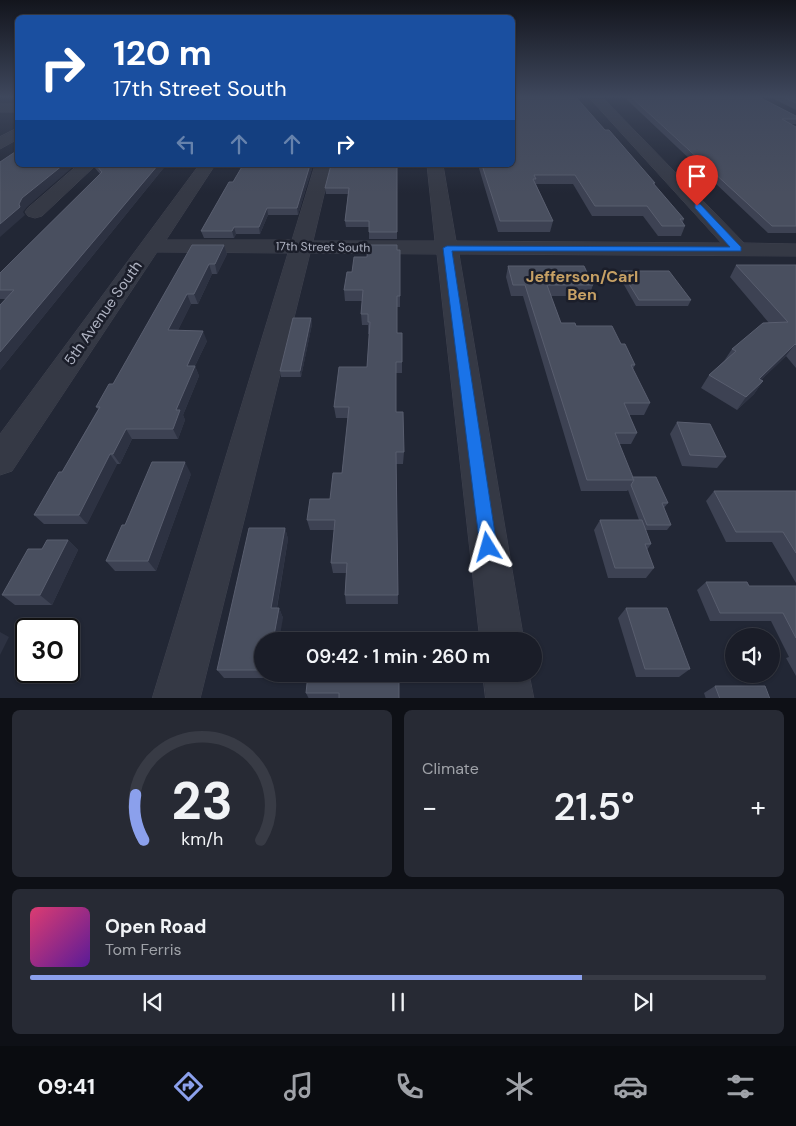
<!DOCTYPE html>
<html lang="en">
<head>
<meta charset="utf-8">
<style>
  body { margin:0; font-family:"DM Sans",sans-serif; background:#272a34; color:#f1f3f6; height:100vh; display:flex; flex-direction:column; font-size:19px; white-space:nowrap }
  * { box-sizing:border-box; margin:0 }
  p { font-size:16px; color:#9fa2a8 }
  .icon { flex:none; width:28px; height:28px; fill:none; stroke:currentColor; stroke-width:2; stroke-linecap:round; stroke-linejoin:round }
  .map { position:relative; height:698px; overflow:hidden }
  .panel { display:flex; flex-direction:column; gap:12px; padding:12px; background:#0e1016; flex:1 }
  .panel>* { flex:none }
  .guide { position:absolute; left:15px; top:15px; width:500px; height:152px; border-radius:8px; box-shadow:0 1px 4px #0004,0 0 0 1px #383b45; background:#1a4fa0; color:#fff; overflow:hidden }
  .tools { position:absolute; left:725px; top:628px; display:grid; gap:10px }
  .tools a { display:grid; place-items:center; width:55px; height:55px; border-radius:50%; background:#1a1d28; box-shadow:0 1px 4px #0004,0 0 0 1px #383b45; font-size:25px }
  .speed { position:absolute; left:15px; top:618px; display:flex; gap:10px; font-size:25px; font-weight:700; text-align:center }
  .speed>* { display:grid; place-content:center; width:65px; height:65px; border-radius:50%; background:#1a1d28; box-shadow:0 1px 4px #0004,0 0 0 1px #383b45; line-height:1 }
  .speed .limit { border:2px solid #111; border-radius:8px; background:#fff; color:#111 }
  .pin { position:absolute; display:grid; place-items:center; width:42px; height:42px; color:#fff; margin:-51px -21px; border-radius:50% 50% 50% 0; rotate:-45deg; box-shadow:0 0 5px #0007 }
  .pin .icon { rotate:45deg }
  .me { position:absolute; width:55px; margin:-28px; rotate:352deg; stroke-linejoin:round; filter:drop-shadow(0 0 4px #0008) }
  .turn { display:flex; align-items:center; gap:18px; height:105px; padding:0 15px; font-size:22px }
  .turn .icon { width:65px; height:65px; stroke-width:2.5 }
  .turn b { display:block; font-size:35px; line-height:42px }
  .lanes { display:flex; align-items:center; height:48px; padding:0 15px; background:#0003; justify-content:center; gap:25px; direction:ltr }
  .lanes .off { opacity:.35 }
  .big { font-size:38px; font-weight:600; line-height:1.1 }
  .panel .card { flex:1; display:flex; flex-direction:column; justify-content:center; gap:8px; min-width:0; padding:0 18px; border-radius:8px; background:#272a34 }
  .panel .dial { align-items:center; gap:0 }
  .dial svg { height:130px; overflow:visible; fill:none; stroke:#383b45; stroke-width:7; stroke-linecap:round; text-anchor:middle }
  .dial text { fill:#f1f3f6; stroke:none }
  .song { display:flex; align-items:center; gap:15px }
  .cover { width:60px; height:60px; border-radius:8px; background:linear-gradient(135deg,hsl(340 70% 55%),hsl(270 70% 35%)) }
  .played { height:5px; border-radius:2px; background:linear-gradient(90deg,#8ba0ec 75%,#383b45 75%) }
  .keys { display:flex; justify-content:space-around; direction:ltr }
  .heat { display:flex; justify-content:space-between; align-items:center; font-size:28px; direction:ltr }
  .panel .tiles { flex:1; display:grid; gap:12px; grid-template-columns:1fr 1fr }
  .card:last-child { grid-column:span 2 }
  .trip { position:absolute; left:254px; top:632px; width:288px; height:50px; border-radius:25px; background:#1a1d28; box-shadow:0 1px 4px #0004,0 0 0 1px #383b45; font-weight:600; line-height:50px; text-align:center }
  .menu { display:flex; height:80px; justify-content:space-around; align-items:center; background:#0a0c10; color:#9fa2a8 }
  .menu .icon { width:35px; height:35px }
  .menu .selected { color:#8ba0ec }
  .menu b { font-size:22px; color:#f1f3f6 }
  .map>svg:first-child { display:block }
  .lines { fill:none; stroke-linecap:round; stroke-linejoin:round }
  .minor-casing { stroke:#3f424f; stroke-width:1 }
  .minor { fill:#353945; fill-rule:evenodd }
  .wall { fill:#3d4253 }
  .shaded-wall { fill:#2d3242 }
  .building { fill:#494f5f; stroke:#595e6f }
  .route { fill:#1a73e8; stroke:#114b97 }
  .labels { text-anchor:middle; stroke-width:5; stroke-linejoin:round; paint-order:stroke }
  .far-street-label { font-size:12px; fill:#afb3c2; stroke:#1b1e2a }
  .street-label { font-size:15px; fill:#afb3c2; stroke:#1b1e2a }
  .neighbourhood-label { font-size:16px; font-weight:bold; fill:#c7a165; stroke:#1b1e2a }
</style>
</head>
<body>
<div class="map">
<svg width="796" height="699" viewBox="0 0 796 699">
  <rect width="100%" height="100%" fill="#222735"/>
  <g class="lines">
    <!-- minor casing -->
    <g class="minor-casing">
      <g id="minor">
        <polygon points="588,96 601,96 744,243 796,244 796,256 459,254 524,641 480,641 437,254 310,253 200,699 152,699 288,253 157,252 12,471 0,475 0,434 199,165 215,165 166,240 292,240 315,165 331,165 313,241 435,241 427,165 443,165 456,241 721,243"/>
        <rect x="0" y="104" width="18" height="8"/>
        <polygon points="18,128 18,139 0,149 0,137"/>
        <polygon points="78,165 96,165 42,216 35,218 28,216 25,212 28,208"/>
        <polygon points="483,674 529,674 534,699 486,699"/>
      </g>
    </g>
    <!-- minor -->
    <use href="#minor" class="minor"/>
  </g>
  <!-- wall -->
  <g class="wall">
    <polygon points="623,96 757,96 796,116 796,124 791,124 796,127 796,233 768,233"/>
    <polygon points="768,96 796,96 796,110"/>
    <polygon points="596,120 655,183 654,185 684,219 683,222 685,226 681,236 658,236 643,216 592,216 573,184 536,184 553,221 550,232 498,232 478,165 512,165"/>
    <polygon points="94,165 166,165 0,370 5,299 0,299 0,273 100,174 95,168"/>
    <polygon points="243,165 313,165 298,215 268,215 260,234 236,234 234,238 204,238 201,231 233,182"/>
    <polygon points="397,165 397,239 369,239 369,227 346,227 345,221 348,194 326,194 325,188"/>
    <polygon points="224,245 227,254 217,274 212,274 198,304 191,304 178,330 207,341 195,366 199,376 183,415 185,420 178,439 132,439 120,464 117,464 87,524 44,524 34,515 62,472 98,409 96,407 113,384"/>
    <polygon points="736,265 796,265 796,368 786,356 761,380 763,381 754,394 737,410 701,388 709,375 724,361 732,349 769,323 730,277"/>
    <polygon points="508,266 593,285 589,296 551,296 561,323 576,326 621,344 635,365 633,369 650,403 644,415 629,415 637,433 631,444 619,444 632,477 668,503 664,508 671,525 667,530 646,530 651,544 647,550 654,568 646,578 608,578 594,530 600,520 639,520 628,490 627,491 581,491 523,296 511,296 506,277"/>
    <polygon points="621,271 691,300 688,306 636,306 619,276"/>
    <polygon points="347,272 400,296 400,307 397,307 397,333 402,362 402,373 396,373 396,412 404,452 403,464 396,464 398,604 346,604 345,595 346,573 333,573 331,563 334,530 310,530 307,520 330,499 342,473 348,418 336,418 334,407 367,367 369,334 368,334 368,325 362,325 361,314 362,301 345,301 344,290"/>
    <polygon points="311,318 312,324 301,377 281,377 280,371"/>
    <polygon points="677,422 726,457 717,468 682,466 670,434"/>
    <polygon points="191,474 156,571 115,571 106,561 125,525"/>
    <polygon points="714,491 796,491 796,583 772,542 726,542 706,501"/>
    <polygon points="285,528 288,539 277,608 279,608 283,618 262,641 262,674 274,674 273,678 224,678 217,670"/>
    <polygon points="68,540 78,550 52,605 15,605 2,595 42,549"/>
    <polygon points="706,582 749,586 796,586 796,676 786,658 789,657 771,621 710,621 697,590"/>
    <polygon points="626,608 690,669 679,677 636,677 618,618"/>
    <polygon points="308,674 399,699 309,699 306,693"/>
    <polygon points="715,686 770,699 706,699 704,693"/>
  </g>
  <!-- shaded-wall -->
  <g class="shaded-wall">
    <polygon points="63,165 75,165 27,207 23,212 25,215 0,237 0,224 19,204 22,198"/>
    <polygon points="158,165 166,165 0,370 0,352"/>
    <polygon points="310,165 313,165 298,215 297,208"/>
    <polygon points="267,208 268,215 260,234 259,227"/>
    <polygon points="234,227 236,234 234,238 232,231"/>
    <polygon points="224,245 227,254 217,274 215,264"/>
    <polygon points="209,264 212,274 198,304 194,294"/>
    <polygon points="187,294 191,304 173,340 168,330"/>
    <polygon points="311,318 312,324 301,377 300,371"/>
    <polygon points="203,331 207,341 195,366 199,376 183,415 185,420 178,439 173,429 176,410 187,366"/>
    <polygon points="795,344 786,356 750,391 759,379"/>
    <polygon points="763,381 754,394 737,410 746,397"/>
    <polygon points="126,429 132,439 120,464 113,454"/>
    <polygon points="110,454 117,464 87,524 79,515"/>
    <polygon points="185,462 191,474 156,571 148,561"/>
    <polygon points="285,528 288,539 275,618 271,608"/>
    <polygon points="68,540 78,550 52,605 40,595"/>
    <polygon points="279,608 283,618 279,641 273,641"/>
    <polygon points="0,632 9,637 0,655"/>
  </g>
  <!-- building -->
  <g class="building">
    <polygon points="512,96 575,96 605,130 609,130 655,183 653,183 684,219 680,219 685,226 662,226 647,206 595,206 575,175 534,175 536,179 533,179 553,221 500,221 482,165 512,165"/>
    <polygon points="630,96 757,96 796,116 796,119 782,119 796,127 796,226 772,226"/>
    <polygon points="781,96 796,96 796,103"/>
    <polygon points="18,150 18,165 63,165 22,198 19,204 20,207 0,224 0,162"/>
    <polygon points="96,165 158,165 0,352 0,305 14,290 0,290 0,273 102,172"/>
    <polygon points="243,165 310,165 297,208 267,208 259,227 234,227 232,231 201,231 229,182 233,182"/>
    <polygon points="331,165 397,165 397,232 369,232 369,221 345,221 349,188 325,188"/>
    <polygon points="192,245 224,245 215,264 209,264 194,294 187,294 168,330 203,331 187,366 195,366 176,410 180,410 173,429 126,429 113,454 110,454 79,515 34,515 59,472 62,472 100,407 96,407 109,384 113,384"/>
    <polygon points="368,245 397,245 397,250 400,250 400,296 397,296 397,333 402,333 402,362 396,362 396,412 403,412 404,452 396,452 398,595 345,595 347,563 331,563 335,520 307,520 310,499 330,499 333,473 342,473 349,407 334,407 339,367 367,367 370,322 368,322 368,314 361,314 363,290 344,290 347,272 352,272 354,257 367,257"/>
    <polygon points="736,265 796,265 796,345 795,344 759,379 763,381 746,397 709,375 736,351 732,349 763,323 788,322"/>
    <polygon points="508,266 584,266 593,285 547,285 561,323 575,323 576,326 612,326 621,344 625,344 635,365 631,365 650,403 624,403 637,433 615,433 634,480 587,480 525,285 513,285"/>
    <polygon points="621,271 669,271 691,300 639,300"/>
    <polygon points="293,318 311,318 300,371 280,371"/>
    <polygon points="677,422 710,424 726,457 690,455"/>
    <polygon points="152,462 185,462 148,561 106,561 122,525 125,525"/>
    <polygon points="632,477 656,477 668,503 662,503 671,525 647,525 631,485 634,480"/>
    <polygon points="714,491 796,491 796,553 783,532 736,532"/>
    <polygon points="600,520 642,520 651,544 645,544 654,568 615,568"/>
    <polygon points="249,528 285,528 271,608 279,608 273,641 262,641 262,670 217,670"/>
    <polygon points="47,540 68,540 40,595 2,595 28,549 42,549"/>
    <polygon points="706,582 747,582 749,586 796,586 796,638 783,613 720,613"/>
    <polygon points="626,608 667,608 690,669 645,669"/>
    <polygon points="313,632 398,632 398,641 312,641"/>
    <polygon points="308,674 399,674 399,699 339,699 339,693 306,693"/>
    <polygon points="715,686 765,686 770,699 720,699"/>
  </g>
  <!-- sky -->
  <linearGradient id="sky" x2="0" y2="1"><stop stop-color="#13151d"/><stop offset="0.5" stop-color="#3e475c"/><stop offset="1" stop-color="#3e475c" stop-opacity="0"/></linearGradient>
  <rect width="796" height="193" fill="url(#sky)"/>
  <!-- route -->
  <polygon class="route" points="695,204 700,204 741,247 741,251 452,251 497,547 494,552 488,555 483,552 480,547 443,248 447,246 730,247 695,208"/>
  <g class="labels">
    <!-- far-street labels -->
    <g class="far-street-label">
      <text transform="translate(323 247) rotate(1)" y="4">17th Street South</text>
    </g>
    <!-- street labels -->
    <g class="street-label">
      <text transform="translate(103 313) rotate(-55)" y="5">5th Avenue South</text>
    </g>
    <!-- neighbourhood labels -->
    <g class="neighbourhood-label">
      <text x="582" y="282">Jefferson/Carl<tspan x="582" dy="18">Ben</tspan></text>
    </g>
  </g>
</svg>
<div class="tools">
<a><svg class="icon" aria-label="sound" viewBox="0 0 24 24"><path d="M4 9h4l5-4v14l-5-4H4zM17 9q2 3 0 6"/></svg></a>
</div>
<div class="speed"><div class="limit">30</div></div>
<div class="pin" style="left:697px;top:206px;background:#d93025"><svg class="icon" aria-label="arrive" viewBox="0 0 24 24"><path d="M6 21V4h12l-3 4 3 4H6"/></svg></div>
<svg class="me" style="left:488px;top:547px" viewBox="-20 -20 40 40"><path d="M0-17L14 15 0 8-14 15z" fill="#1a73e8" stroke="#fff" stroke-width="4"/></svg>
<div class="trip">09:42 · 1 min · 260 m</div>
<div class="guide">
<div class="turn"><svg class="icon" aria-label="right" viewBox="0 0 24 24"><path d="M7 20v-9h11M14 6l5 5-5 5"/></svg><div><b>120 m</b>17th Street South</div></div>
<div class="lanes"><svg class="icon off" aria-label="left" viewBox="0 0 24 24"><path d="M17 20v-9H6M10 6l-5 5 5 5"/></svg><svg class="icon off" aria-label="ahead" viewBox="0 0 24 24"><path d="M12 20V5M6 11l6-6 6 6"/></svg><svg class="icon off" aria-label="ahead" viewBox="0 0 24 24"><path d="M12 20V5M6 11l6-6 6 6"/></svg><svg class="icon" aria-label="right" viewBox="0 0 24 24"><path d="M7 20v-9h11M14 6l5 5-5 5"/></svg></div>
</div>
</div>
<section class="panel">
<div class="tiles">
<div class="card dial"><svg viewBox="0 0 100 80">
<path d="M14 69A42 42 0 1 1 86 69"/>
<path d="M14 69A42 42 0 0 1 9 41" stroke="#8ba0ec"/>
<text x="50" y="56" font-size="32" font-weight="700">23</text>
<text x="50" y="72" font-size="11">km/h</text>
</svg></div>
<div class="card"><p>Climate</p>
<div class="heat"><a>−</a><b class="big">21.5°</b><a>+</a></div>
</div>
<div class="card">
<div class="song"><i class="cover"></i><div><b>Open Road</b><p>Tom Ferris</p></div></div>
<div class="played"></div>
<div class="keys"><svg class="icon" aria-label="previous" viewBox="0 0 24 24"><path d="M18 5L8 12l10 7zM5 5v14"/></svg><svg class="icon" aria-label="pause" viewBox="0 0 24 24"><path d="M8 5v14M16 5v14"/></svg><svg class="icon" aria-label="next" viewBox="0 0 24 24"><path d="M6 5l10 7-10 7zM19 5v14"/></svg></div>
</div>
</div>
</section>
<nav class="menu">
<b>09:41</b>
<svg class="icon selected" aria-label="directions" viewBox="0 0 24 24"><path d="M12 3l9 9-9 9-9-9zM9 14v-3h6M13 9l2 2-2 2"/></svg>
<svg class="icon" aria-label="music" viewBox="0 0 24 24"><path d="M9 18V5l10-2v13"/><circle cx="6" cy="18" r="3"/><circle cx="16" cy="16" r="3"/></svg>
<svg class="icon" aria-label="phone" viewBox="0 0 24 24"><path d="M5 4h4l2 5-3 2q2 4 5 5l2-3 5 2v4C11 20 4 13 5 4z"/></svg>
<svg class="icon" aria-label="climate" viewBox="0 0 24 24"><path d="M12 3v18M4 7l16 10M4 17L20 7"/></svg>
<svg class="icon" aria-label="car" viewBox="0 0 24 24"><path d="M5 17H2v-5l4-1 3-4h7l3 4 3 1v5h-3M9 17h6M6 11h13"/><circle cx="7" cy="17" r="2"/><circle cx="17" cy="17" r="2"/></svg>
<svg class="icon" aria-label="filters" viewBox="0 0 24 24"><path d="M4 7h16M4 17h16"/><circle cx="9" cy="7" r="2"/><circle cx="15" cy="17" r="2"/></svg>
</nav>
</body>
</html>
